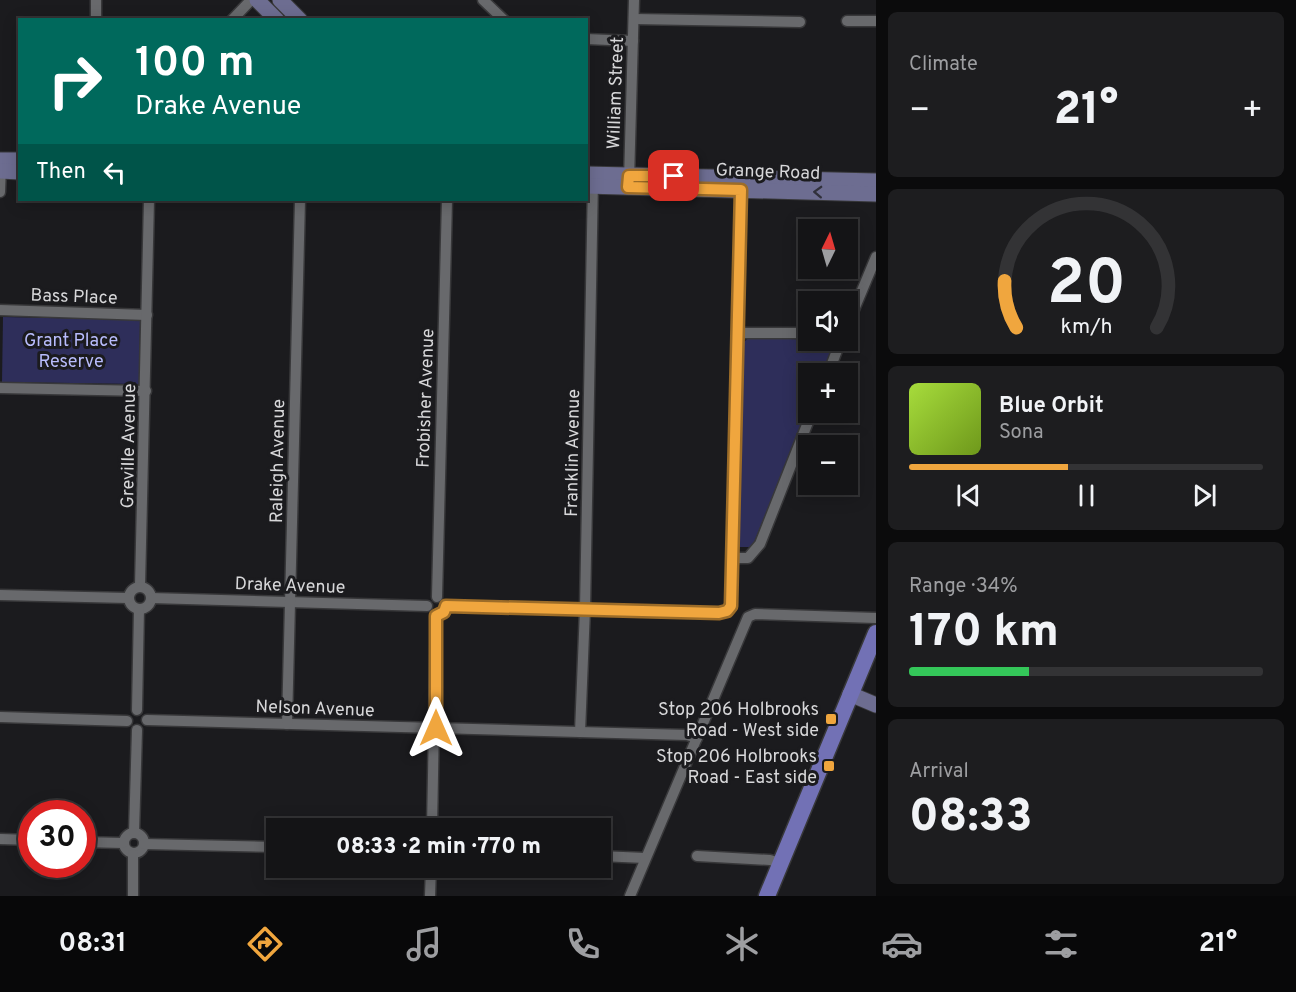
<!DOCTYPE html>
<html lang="en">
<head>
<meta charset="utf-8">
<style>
  body { margin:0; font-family:Overpass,sans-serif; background:#1d1d1f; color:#f1f3f6; height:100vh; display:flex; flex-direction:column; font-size:22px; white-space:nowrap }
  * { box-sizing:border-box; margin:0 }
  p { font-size:20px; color:#9d9ea1 }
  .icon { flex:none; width:33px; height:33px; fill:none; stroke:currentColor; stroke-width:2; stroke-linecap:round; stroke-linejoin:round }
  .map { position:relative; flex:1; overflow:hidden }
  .sheet { display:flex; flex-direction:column; gap:12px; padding:12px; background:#0b0b0c; width:420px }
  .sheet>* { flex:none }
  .top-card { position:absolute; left:18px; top:18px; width:570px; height:183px; border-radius:0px; box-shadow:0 3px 15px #0003,0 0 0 2px #333335; background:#00695c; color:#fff; overflow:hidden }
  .needle { width:39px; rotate:5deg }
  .buttons { position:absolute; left:798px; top:219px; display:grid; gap:12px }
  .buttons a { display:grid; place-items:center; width:60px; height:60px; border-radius:0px; background:#141416; box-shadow:0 3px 15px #0003,0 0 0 2px #333335; font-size:30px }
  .speed { position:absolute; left:18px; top:800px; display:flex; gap:12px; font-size:30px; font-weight:700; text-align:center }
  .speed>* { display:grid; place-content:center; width:78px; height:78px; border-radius:50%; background:#141416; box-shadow:0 3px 15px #0003,0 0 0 2px #333335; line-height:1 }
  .speed .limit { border:9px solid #d22; background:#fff; color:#111 }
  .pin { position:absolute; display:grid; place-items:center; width:51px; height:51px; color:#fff; margin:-26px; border-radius:12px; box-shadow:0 3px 9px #0006 }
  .me { position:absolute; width:66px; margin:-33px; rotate:0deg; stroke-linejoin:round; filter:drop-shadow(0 0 4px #0008) }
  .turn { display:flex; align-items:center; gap:21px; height:126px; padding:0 18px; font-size:27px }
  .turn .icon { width:78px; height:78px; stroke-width:2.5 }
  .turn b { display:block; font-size:42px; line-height:51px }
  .then { display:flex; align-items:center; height:57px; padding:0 18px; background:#0003; gap:12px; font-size:22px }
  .big { font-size:45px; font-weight:800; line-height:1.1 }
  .sheet .tile { flex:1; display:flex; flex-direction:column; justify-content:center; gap:9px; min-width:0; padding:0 21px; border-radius:9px; background:#1d1d1f }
  .sheet .dial { align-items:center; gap:0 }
  .dial svg { height:156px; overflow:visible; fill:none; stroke:#333335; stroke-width:7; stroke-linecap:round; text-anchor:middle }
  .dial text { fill:#f1f3f6; stroke:none }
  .song { display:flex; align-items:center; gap:18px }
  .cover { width:72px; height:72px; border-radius:9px; background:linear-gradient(135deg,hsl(80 70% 55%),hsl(80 70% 35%)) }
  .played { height:6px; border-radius:3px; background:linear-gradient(90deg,#f0a63e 45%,#333335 45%) }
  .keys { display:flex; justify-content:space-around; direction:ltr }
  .heat { display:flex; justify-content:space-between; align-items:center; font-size:33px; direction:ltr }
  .charge { height:9px; border-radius:4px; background:linear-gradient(90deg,#34c759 34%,#333335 0) }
  .trip { position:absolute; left:266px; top:818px; width:345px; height:60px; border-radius:0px; background:#141416; box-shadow:0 3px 15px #0003,0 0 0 2px #333335; font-weight:800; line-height:60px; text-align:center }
  .tabs { display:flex; height:96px; justify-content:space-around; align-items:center; background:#080809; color:#9d9ea1 }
  .tabs .icon { width:42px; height:42px }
  .tabs .selected { color:#f0a63e }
  .tabs b { font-size:27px; color:#f1f3f6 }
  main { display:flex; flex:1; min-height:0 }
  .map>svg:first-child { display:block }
  .green { fill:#2e2e5a }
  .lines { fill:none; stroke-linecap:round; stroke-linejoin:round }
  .street-casing { stroke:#38383a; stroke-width:13 }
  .secondary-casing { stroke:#38383a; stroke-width:17 }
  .primary-casing { stroke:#38383a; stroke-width:19 }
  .street { stroke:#68696c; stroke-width:10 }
  .secondary { stroke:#6d6d91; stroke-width:15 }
  .primary { stroke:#7271b5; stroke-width:16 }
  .oneway { stroke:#30303b }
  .route-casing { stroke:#9c6c28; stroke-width:15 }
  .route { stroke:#f0a63e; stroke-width:10 }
  .poi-dot { fill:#f0a63e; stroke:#1b1b1e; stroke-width:2 }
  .labels { text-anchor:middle; stroke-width:6; stroke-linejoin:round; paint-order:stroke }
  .street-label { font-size:18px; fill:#d7d7d9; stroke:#1b1b1e }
  .park-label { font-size:18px; fill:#b8bcfc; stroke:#1b1b1e }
  .poi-label { font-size:18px; fill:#d7d7d9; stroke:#1b1b1e; text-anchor:end }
</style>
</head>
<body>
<main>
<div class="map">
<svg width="876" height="896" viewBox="0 0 876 896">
  <rect width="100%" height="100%" fill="#1b1b1e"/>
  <!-- green -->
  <g class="green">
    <polygon points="3,317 140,320 139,384 2,382"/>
    <polygon points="750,337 829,341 835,349 825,373 808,374 808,412 752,547 737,547 741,344"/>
  </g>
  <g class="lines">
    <!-- street casing -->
    <g class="street-casing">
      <g id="street">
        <polyline points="96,0 96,20"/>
        <polyline points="483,0 504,20"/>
        <polyline points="634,19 800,22"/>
        <polyline points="232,20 251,0"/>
        <polyline points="847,21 876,21"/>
        <polyline points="586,39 633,41"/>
        <polyline points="629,180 634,0"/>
        <polyline points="0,192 1,166"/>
        <polyline points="0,310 147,315"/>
        <polyline points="848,324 876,257"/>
        <polyline points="737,333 808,333"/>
        <polyline points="828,374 841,340"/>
        <polyline points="0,388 146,391"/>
        <polyline points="732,558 748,558 760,544 812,412"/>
        <polyline points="140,586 149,200"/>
        <circle cx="140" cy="598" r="11"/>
        <polyline points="0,595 128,598"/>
        <polyline points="437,597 447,200"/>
        <polyline points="151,598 427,606"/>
        <polyline points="446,606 719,613 727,611 731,607 741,190"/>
        <polyline points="137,710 139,609"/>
        <polyline points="0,717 127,721"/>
        <polyline points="147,720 687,735 697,738"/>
        <polyline points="287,724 300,200"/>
        <polyline points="580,732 585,609 593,180"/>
        <polyline points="432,828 436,616"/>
        <circle cx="134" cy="843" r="10"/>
        <polyline points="134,833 137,730"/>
        <polyline points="0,839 32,840"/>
        <polyline points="82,842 123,843"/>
        <polyline points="144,844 276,847"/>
        <polyline points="600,856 645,858"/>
        <polyline points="697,856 770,860 780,863"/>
        <polyline points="133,896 133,854"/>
        <polyline points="430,896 431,867"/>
        <polyline points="630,896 748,617 755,614 876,618"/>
      </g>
    </g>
    <!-- secondary casing -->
    <g class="secondary-casing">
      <g id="secondary">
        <polyline points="257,0 277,20"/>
        <polyline points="280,0 300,20"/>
        <polyline points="0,160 20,160"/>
        <polyline points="0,171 20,172"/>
        <polyline points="586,174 876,181"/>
        <polyline points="586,186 876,194"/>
        <polyline points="850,694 876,705"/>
      </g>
    </g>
    <!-- primary casing -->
    <g class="primary-casing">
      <polyline id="primary" points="767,896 876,633"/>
    </g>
    <!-- street -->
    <use href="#street" class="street"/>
    <!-- secondary -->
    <use href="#secondary" class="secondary"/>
    <!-- primary -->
    <use href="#primary" class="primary"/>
  </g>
  <!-- one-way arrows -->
  <defs><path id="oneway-chevron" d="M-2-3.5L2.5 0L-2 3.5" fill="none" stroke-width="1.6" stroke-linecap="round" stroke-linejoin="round" transform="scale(1.5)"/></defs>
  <use class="oneway" href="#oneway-chevron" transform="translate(818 192) rotate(-178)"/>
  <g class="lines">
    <!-- route casing -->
    <g class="route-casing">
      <polyline id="route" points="436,728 436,616 444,612 446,606 719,613 727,611 731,606 741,190 628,187 629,176 674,176"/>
    </g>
    <!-- route -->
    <use href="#route" class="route"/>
  </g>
  <!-- markers -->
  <g class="poi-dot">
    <rect x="825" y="713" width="12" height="12" rx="3"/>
    <rect x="823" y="760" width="12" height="12" rx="3"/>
  </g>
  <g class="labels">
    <!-- street labels -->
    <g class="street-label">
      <text transform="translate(615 93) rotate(-88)" y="6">William Street</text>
      <text transform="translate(768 171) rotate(2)" y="6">Grange Road</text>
      <text transform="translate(74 296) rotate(2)" y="6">Bass Place</text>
      <text transform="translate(425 398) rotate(-88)" y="6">Frobisher Avenue</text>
      <text transform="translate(128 446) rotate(-89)" y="6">Greville Avenue</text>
      <text transform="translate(572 453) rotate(-89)" y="6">Franklin Avenue</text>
      <text transform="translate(277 461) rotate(-89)" y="6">Raleigh Avenue</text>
      <text transform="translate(290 585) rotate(2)" y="6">Drake Avenue</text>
      <text transform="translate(315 708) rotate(2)" y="6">Nelson Avenue</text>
    </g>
    <!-- park labels -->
    <g class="park-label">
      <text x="71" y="346">Grant Place<tspan x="71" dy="21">Reserve</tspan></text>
    </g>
    <!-- poi labels -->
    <g class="poi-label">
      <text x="819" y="715">Stop 206 Holbrooks<tspan x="819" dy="21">Road - West side</tspan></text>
      <text x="817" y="762">Stop 206 Holbrooks<tspan x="817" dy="21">Road - East side</tspan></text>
    </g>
  </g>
</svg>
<div class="buttons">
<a><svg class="needle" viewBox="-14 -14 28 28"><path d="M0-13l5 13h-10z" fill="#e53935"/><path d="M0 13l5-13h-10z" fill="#9d9ea1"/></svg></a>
<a><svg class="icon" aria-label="sound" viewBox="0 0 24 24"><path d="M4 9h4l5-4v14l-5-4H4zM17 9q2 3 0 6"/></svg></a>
<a>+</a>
<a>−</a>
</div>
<div class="speed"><div class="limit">30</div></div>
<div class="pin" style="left:674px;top:176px;background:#d93025"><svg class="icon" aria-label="arrive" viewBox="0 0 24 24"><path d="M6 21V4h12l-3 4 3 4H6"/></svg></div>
<svg class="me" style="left:436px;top:728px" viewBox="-20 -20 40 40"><path d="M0-17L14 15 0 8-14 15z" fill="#f0a63e" stroke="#fff" stroke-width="4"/></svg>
<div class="trip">08:33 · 2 min · 770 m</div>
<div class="top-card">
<div class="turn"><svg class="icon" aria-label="right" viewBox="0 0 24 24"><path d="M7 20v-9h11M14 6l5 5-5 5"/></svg><div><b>100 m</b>Drake Avenue</div></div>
<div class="then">Then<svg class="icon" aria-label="left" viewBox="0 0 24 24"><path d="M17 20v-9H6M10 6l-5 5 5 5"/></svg></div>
</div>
</div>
<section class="sheet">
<div class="tile"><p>Climate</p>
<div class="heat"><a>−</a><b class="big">21°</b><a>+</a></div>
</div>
<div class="tile dial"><svg viewBox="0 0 100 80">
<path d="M14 69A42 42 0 1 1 86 69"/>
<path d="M14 69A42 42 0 0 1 8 45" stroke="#f0a63e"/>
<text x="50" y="56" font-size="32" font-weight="700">20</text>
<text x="50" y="72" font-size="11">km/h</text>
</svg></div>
<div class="tile">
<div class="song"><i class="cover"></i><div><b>Blue Orbit</b><p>Sona</p></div></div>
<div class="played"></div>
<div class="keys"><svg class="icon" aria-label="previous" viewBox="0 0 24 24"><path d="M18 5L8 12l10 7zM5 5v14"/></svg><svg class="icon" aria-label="pause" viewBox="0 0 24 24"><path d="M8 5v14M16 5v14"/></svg><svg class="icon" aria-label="next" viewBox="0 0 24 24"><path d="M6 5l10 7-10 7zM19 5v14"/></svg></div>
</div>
<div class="tile"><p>Range · 34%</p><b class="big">170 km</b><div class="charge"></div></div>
<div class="tile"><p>Arrival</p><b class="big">08:33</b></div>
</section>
</main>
<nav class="tabs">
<b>08:31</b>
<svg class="icon selected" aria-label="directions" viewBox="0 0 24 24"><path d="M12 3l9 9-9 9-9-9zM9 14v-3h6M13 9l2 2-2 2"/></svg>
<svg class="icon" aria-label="music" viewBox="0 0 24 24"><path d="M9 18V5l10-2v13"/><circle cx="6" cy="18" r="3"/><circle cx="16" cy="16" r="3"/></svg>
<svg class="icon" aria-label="phone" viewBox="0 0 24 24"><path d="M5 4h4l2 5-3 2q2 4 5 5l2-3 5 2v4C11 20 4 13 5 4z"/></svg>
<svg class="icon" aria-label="climate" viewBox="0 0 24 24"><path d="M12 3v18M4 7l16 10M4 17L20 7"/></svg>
<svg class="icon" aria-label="car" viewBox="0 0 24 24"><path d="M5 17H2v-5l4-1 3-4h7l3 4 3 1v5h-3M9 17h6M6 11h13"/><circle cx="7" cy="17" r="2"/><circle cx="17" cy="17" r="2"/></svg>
<svg class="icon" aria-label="filters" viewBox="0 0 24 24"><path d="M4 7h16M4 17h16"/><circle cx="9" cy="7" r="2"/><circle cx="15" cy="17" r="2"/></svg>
<b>21°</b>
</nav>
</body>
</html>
